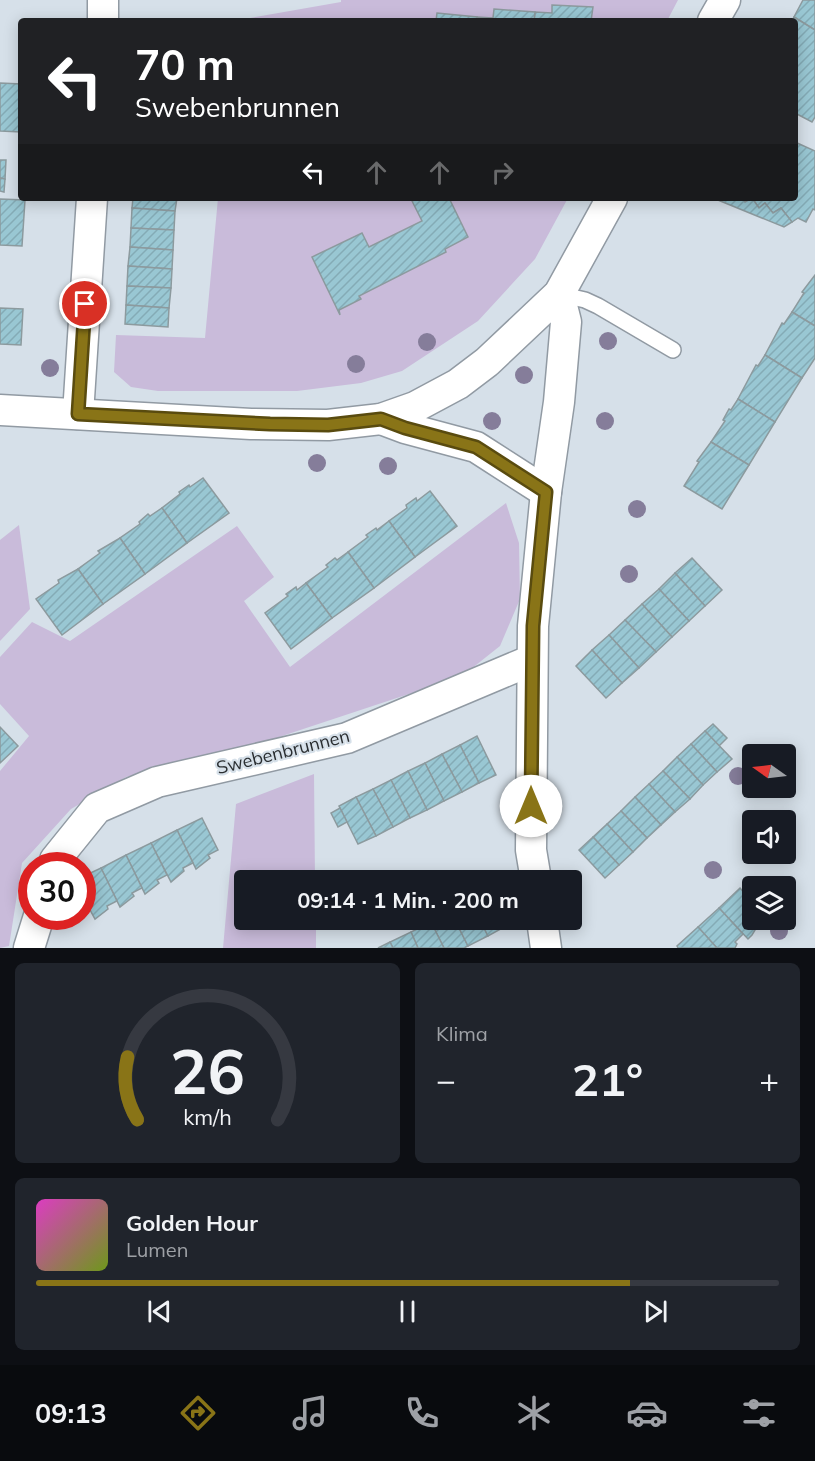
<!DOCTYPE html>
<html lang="de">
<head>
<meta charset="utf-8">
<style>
  body { margin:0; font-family:Mulish,sans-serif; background:#20242c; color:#f1f3f6; height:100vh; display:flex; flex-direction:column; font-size:22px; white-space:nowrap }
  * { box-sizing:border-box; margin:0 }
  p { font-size:20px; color:#9ea1a6 }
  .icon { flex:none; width:33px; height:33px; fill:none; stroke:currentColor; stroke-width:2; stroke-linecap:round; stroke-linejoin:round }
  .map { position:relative; height:948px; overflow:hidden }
  .details { display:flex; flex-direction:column; gap:15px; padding:15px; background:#0d0f14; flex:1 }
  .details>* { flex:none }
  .guide { position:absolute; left:18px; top:18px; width:780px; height:183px; border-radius:6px; box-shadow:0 3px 15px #0003; background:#202124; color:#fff; overflow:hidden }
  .needle { width:39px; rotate:284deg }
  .controls { position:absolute; left:742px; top:744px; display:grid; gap:12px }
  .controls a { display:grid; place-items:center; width:54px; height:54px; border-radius:6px; background:#171b24; box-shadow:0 3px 15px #0003; font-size:30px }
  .speed { position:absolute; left:18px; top:852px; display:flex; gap:12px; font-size:30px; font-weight:700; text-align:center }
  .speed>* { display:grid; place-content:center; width:78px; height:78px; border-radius:50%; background:#171b24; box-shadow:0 3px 15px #0003; line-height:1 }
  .speed .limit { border:9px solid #d22; background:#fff; color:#111 }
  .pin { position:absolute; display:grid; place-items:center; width:51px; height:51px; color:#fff; margin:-26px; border:3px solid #fff; border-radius:50%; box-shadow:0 2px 6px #0007 }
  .me { position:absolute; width:66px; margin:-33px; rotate:0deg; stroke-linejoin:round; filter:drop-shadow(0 0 4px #0008) }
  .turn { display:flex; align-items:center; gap:21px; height:126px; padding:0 18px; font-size:27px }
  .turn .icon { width:78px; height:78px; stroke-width:2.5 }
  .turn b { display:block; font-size:42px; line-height:51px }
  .lanes { display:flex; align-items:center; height:57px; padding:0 18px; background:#0003; justify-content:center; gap:30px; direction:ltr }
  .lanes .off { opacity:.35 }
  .big { font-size:45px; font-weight:700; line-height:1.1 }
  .details .widget { flex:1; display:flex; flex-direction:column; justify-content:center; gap:9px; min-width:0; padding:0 21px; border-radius:9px; background:#20242c }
  .details .dial { align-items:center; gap:0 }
  .dial svg { height:156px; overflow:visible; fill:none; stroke:#363941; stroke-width:7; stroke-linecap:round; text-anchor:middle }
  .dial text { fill:#f1f3f6; stroke:none }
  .song { display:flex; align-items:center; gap:18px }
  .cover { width:72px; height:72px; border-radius:9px; background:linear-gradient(135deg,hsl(310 70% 55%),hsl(80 70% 35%)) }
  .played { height:6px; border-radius:3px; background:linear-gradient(90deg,#897417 80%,#363941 80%) }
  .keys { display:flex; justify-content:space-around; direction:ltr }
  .heat { display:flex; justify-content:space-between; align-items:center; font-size:33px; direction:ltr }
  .details .tiles { flex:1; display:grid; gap:15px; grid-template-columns:1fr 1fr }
  .widget:last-child { grid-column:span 2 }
  .trip { position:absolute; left:234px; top:870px; width:348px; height:60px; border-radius:6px; background:#171b24; box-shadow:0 3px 15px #0003; font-weight:700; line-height:60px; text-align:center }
  .dock { display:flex; height:96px; justify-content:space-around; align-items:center; background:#090b0e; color:#9ea1a6 }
  .dock .icon { width:42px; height:42px }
  .dock .on { color:#897417 }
  .dock b { font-size:27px; color:#f1f3f6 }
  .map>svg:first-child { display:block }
  .green { fill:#c9bbda }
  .building { fill:url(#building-hatch); stroke:#8c9a9e; stroke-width:1.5 }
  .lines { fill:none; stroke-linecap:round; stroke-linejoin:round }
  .service-casing { stroke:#919aa3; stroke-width:18 }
  .minor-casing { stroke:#919aa3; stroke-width:33 }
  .service { stroke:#fff; stroke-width:15 }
  .minor { stroke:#fff; stroke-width:30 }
  .tree { fill:#857d9a }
  .route-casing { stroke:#594b0f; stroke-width:15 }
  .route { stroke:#897417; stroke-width:10 }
  .labels { text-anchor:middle; stroke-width:4.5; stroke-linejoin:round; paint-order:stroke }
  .street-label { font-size:18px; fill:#2a2e31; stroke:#d6e0e9 }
</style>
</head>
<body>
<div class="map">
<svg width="815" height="948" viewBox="0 0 815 948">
  <defs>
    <pattern id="building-hatch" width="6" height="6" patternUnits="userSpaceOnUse" patternTransform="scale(1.5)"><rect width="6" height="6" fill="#99c7d3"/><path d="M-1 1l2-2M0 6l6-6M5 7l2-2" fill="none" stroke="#84abb6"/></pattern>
  </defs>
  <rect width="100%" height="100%" fill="#d6e0e9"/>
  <!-- green -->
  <g class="green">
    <polygon points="341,0 678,0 667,21 233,21 341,2"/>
    <polygon points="218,198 568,198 535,259 478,321 402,371 361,383 297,391 158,391 131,387 114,372 116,335 205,338"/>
    <polygon points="506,503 519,543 520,599 500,646 471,669 430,687 261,743 126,777 71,809 22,863 9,946 0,948 0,771 29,736 0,704 0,657 32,622 70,641 237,526 274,577 244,601 290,667"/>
    <polygon points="19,525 30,609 0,641 0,540"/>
    <polygon points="314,774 315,880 244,880 244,920 316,920 316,948 223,948 236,804"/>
  </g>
  <!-- building -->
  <g class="building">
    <polygon points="803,0 815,0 815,30 794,17"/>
    <polygon points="552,5 593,7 591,21 534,21 535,12 552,13"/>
    <polygon points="494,9 535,12 534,21 477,21 477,17 493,18"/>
    <polygon points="437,13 477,17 477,21 436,21"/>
    <polygon points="794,17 815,30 815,117 812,122 795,113 795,21 792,21"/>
    <polygon points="379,19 408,21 379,21"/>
    <polygon points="0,83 21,84 21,132 0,131"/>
    <polygon points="795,142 815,151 815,210 813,209 806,222 798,218 792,222 781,208 773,213 765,203 759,208 752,198 795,198"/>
    <polygon points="0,160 6,160 5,179 0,178"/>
    <polygon points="0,178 5,179 4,192 0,191"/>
    <polygon points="133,198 177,198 175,211 132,208"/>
    <polygon points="419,198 449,198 468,237 445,249 446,252 359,296 361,299 339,310 340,315 312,257 362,233 369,247 422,221 412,201"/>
    <polygon points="713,198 742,198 745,202 752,198 759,208 765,203 773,213 781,208 792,222 784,227"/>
    <polygon points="0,199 25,200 22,246 0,245"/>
    <polygon points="132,208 175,211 174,230 131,228"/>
    <polygon points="131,228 174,230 173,250 130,247"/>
    <polygon points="130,247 173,250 172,269 128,266"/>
    <polygon points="128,266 172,269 171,288 127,286"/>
    <polygon points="815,275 815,326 792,312 804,293 802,292"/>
    <polygon points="127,286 171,288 169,308 126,305"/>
    <polygon points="126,305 169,308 168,327 125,324"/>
    <polygon points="0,308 23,309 21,345 0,344"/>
    <polygon points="792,312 815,326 815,358 802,378 765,355 782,323 784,324"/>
    <polygon points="765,355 802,378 775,422 738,399 756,365 758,366"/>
    <polygon points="738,399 775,422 749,465 711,442 725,421 723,420 729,409 731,410"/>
    <polygon points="711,442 749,465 722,509 684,486 699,462 697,461"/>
    <polygon points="203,478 229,513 187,543 162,508 180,494 179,492 189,485 190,487"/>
    <polygon points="430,491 457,526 415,557 389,521 407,508 406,505 416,498 417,501"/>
    <polygon points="162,508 187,543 145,574 120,538 140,524 139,522 148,514 150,516"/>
    <polygon points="389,521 415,557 374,588 348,552 368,537 366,535 376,528 377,530"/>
    <polygon points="120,538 145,574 103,604 78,569 100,553 98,551"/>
    <polygon points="348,552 374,588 332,618 306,583 328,567 326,565 335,558 337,560"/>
    <polygon points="692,558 722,590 705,606 675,573"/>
    <polygon points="78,569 103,604 62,635 36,599 59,583 58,580"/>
    <polygon points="675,573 705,606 689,621 659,589"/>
    <polygon points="306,583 332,618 291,649 265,613 288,596 286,594 296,587 297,590"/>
    <polygon points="659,589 689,621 672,637 642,604"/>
    <polygon points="642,604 672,637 656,652 625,620"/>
    <polygon points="625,620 656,652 639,668 609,635"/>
    <polygon points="609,635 639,668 622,683 592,650"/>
    <polygon points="592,650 622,683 606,698 576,666"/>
    <polygon points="713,724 727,738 719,746 705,731"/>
    <polygon points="0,727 18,746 0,763"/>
    <polygon points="705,731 732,759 717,772 691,744"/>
    <polygon points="477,736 496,775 479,783 460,745"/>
    <polygon points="691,744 717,772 703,785 677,757"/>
    <polygon points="460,745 479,783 462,792 442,754"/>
    <polygon points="442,754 462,792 444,801 425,763"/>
    <polygon points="677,757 703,785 690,799 663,771"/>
    <polygon points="425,763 444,801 427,810 408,771"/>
    <polygon points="408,771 427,810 410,818 391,780"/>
    <polygon points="663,771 690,799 675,812 649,784"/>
    <polygon points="391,780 410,818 393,827 373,789"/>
    <polygon points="649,784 675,812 661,825 635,797"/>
    <polygon points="373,789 393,827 376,836 356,797"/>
    <polygon points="356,797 376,836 358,844 339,806"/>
    <polygon points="635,797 661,825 647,838 621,811"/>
    <polygon points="340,808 347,822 338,827 331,813"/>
    <polygon points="621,811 647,838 633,852 607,824"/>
    <polygon points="202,818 218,850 208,855 210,858 196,869 177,830"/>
    <polygon points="607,824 633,852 619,865 593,837"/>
    <polygon points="177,830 193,863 183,868 184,871 171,882 151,843"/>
    <polygon points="593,837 619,865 605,878 579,850"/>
    <polygon points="151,843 167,875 157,880 159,883 145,894 126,855"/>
    <polygon points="126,855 142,888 132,893 134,896 120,907 101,868"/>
    <polygon points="101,868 117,901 107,906 108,909 95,919 82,895 82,877"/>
    <polygon points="740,888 753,903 753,920 759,920 756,923 758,925 752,935 748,939 719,908"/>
    <polygon points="719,908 743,934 735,942 737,944 735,948 717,948 698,927"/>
    <polygon points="436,920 455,920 468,946 464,948 444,948 431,922"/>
    <polygon points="455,920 480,920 488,936 468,946"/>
    <polygon points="480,920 506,920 508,925 488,936"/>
    <polygon points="431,922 444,948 418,948 411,932"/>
    <polygon points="698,927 717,948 678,948 677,946"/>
    <polygon points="411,932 418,948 393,948 390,942"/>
    <polygon points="390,942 393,948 378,948"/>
  </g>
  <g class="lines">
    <!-- service casing -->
    <g class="service-casing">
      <polyline id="service" points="559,294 585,300 598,306 673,350"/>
    </g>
    <!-- minor casing -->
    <g class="minor-casing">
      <g id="minor">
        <polyline points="103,21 103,0"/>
        <polyline points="713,21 725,0"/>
        <polyline points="0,410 251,424 328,425 381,419 415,407 458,384 487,362 559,294 612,198"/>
        <polyline points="78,414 92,198"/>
        <polyline points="381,419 405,428 476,447 546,492"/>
        <polyline points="54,866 55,860 97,808 157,782 347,738 532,660"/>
        <polyline points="536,880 531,850 533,626 546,492 559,402 566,322 559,294"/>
        <polyline points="542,920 546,948"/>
        <polyline points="29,948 39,916"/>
      </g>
    </g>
    <!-- service -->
    <use href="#service" class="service"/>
    <!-- minor -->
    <use href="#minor" class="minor"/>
  </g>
  <!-- trees -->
  <g class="tree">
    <circle cx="608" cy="341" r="9"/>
    <circle cx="427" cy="342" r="9"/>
    <circle cx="356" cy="364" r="9"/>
    <circle cx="50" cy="368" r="9"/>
    <circle cx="524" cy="375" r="9"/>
    <circle cx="492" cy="421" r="9"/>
    <circle cx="605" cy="421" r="9"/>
    <circle cx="317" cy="463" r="9"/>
    <circle cx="388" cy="466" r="9"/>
    <circle cx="637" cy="509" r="9"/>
    <circle cx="629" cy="574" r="9"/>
    <circle cx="738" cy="776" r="9"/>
    <circle cx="713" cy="870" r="9"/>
    <circle cx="779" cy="931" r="9"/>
  </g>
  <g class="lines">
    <!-- route casing -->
    <g class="route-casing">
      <polyline id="route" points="85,304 78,414 270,424 328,425 381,419 405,428 476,447 546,492 533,626 531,806"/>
    </g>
    <!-- route -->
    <use href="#route" class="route"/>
  </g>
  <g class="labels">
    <!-- street labels -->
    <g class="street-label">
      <text transform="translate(283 752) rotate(-14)" y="6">Swebenbrunnen</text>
    </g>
  </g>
</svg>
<div class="controls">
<a><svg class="needle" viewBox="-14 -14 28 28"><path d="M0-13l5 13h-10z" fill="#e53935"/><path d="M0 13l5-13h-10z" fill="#9ea1a6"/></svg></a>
<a><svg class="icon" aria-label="sound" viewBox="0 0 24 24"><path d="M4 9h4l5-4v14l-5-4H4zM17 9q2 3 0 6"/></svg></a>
<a><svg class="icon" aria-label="layers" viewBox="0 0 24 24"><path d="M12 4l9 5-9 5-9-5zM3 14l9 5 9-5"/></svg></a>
</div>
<div class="speed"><div class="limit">30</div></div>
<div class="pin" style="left:85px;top:304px;background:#d93025"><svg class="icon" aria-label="arrive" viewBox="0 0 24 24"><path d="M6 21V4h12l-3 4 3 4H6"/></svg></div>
<svg class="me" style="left:531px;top:806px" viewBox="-20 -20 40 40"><circle r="19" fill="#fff"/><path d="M0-13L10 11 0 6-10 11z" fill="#897417"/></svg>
<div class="trip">09:14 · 1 Min. · 200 m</div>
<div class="guide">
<div class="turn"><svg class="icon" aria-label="left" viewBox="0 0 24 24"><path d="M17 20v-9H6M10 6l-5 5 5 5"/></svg><div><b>70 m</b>Swebenbrunnen</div></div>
<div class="lanes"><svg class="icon" aria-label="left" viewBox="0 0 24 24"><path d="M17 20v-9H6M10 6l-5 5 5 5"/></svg><svg class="icon off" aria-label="ahead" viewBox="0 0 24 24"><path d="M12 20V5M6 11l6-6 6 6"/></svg><svg class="icon off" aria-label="ahead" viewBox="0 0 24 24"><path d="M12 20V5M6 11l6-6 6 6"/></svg><svg class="icon off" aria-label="right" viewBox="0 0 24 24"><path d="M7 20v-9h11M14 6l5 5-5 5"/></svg></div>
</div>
</div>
<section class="details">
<div class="tiles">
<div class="widget dial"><svg viewBox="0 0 100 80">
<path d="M14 69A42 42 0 1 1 86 69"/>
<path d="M14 69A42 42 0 0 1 9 37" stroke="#897417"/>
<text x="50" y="56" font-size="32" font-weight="700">26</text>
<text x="50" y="72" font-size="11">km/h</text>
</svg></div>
<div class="widget"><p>Klima</p>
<div class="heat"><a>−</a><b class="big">21°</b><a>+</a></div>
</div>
<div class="widget">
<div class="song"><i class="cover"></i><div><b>Golden Hour</b><p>Lumen</p></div></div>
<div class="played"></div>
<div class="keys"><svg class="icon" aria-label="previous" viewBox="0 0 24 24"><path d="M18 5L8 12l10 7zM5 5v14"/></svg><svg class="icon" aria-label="pause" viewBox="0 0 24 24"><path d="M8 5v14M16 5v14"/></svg><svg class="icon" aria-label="next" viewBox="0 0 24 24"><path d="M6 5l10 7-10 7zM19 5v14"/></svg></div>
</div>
</div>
</section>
<nav class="dock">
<b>09:13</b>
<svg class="icon on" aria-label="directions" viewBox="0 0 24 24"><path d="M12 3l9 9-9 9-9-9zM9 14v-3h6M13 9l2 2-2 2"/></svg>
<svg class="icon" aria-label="music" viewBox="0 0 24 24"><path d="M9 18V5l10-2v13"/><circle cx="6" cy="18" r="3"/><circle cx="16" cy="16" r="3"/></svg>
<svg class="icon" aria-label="phone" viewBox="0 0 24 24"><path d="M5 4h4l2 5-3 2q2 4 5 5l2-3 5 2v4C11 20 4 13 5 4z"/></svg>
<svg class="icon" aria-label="climate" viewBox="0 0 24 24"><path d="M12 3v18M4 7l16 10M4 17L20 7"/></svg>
<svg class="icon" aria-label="car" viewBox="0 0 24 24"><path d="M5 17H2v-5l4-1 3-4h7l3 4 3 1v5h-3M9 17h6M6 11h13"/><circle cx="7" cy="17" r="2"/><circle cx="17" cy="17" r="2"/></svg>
<svg class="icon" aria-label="filters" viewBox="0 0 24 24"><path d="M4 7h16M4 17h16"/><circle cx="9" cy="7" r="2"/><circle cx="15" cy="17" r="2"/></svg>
</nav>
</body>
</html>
